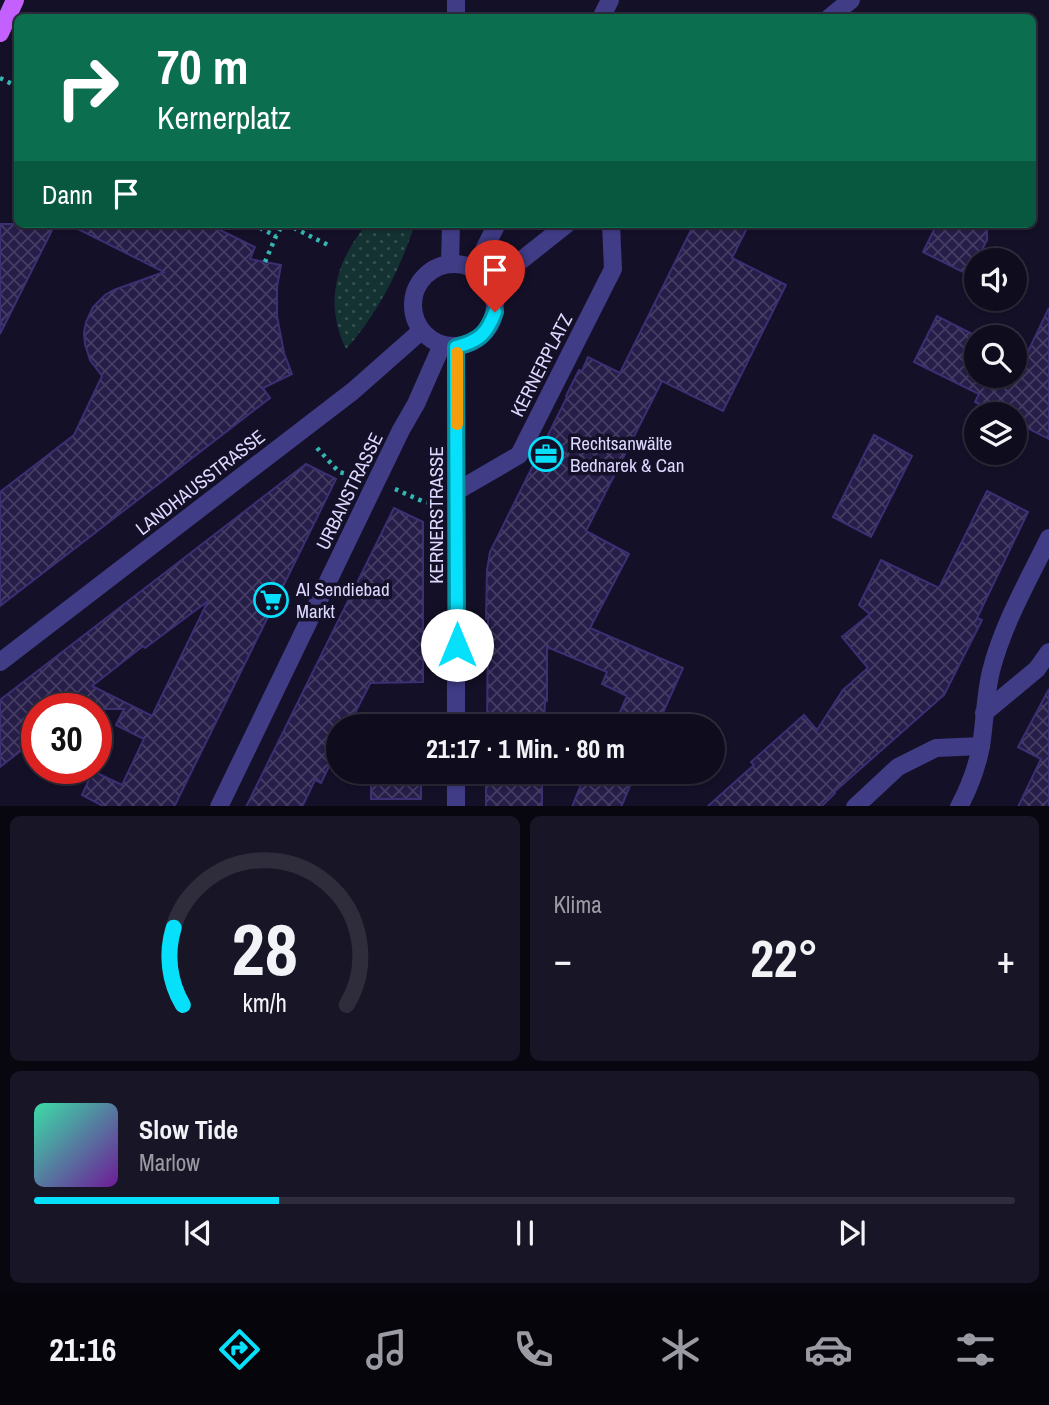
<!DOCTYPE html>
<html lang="de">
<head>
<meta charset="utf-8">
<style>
  body { margin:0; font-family:"Archivo Narrow",sans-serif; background:#181527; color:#f1f3f6; height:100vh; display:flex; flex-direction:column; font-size:26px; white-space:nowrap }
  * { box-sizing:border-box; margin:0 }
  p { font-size:23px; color:#9b9ba4 }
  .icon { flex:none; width:38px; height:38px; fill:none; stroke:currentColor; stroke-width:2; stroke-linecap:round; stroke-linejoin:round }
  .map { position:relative; height:806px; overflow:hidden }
  .side { display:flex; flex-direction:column; gap:10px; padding:10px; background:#080710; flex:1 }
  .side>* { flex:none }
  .banner { position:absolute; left:14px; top:14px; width:1022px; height:214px; border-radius:10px; box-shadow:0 2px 5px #0004,0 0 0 2px #2f2c3c; background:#0b6e4f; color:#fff; overflow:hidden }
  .fabs { position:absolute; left:964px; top:248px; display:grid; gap:14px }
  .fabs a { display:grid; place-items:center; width:63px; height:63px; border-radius:50%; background:#0f0c1e; box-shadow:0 2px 5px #0004,0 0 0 2px #2f2c3c; font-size:35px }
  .speed { position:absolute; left:21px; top:693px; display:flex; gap:14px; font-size:35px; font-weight:700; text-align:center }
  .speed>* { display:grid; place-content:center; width:91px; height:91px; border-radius:50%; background:#0f0c1e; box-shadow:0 2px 5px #0004,0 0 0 2px #2f2c3c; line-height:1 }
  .speed .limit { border:10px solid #d22; background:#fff; color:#111 }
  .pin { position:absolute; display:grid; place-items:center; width:60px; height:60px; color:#fff; margin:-72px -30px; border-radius:50% 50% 50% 0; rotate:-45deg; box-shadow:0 0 7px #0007 }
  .pin .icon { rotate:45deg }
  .me { position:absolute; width:77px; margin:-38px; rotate:0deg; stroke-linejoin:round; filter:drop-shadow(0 0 5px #0008) }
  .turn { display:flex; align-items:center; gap:24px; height:147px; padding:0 28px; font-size:32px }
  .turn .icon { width:91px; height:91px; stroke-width:2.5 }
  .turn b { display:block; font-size:49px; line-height:60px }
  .then { display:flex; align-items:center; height:66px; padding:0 28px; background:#0003; gap:14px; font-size:26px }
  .big { font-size:52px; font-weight:700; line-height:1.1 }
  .side .tile { flex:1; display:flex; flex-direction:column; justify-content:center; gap:10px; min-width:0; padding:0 24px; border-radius:10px; background:#181527 }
  .side .dial { align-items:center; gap:0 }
  .dial svg { height:182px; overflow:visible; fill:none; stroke:#2f2c3c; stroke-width:7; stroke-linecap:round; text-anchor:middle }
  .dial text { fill:#f1f3f6; stroke:none }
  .song { display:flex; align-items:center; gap:21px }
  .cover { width:84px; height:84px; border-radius:10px; background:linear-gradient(135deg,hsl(160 70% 55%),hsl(280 70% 35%)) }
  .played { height:7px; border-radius:4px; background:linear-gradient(90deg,#07e0fb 25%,#2f2c3c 25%) }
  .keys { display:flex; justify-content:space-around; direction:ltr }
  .heat { display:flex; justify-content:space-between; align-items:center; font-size:38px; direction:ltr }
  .side .tiles { flex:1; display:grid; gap:10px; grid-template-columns:1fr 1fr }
  .tile:last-child { grid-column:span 2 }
  .trip { position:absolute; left:326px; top:714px; width:399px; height:70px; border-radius:35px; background:#0f0c1e; box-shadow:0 2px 5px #0004,0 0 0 2px #2f2c3c; font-weight:700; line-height:70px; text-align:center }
  .tabs { display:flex; height:112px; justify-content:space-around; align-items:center; background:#06050c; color:#9b9ba4 }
  .tabs .icon { width:49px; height:49px }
  .tabs .active { color:#07e0fb }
  .tabs b { font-size:32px; color:#f1f3f6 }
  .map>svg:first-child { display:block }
  .grass { fill:url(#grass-dots) }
  .building { fill:url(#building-cross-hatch); stroke:#3d2f74; stroke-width:2; fill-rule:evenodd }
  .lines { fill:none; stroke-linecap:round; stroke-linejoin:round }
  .path { stroke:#32b8b1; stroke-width:4.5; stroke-dasharray:3.5 5; stroke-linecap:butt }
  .pedestrian { stroke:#403c86; stroke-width:18 }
  .minor { stroke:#403c86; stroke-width:18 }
  .tertiary { stroke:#403c86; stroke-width:18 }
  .primary { stroke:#c460fd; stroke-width:18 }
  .route-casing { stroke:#0592a3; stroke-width:18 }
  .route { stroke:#07e0fb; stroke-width:12 }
  .slow { stroke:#f59e0b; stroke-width:12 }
  .labels { text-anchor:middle; stroke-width:7; stroke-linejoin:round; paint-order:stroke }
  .street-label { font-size:19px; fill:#dcd8fe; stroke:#141028 }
  .poi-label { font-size:19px; fill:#dcd8fe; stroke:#141028; text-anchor:start }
</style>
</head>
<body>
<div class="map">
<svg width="1049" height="807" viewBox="0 0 1049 807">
  <defs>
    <pattern id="grass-dots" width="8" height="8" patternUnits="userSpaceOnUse" patternTransform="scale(1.75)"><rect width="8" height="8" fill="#133231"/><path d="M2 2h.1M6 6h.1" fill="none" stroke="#354f50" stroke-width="1.8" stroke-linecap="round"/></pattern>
    <pattern id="building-cross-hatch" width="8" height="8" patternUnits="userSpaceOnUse" patternTransform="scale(1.75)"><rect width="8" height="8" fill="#261d48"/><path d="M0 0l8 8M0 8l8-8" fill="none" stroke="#453d63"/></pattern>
  </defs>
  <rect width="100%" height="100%" fill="#141028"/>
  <!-- grass -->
  <path class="grass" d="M367 224H415C400 269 378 314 346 349 324 304 335 262 367 224Z"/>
  <!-- building -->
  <g class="building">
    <polygon points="0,224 55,224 0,334"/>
    <polygon points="68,224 208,224 255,247 250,259 281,265 277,287 277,316 284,353 292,374 263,388 270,398 0,606 0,492 74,435 102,376 90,360 85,344 84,333 86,322 93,307 105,295 114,290 164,272"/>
    <polygon points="694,224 749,224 732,258 786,285 723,411 662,381 586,531 629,554 590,628 683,668 657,726 614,726 627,696 602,684 607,672 547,647 547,701 545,701 544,726 487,726 488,619 486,619 487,570 490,552 567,397 566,396 579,370 582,371 588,357 620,373"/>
    <polygon points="937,224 975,224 987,230 987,240 969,275 923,252"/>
    <polygon points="1049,308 1049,439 1015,422 1015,415 1001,415 975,402 979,394 914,362 937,316 980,338 976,338 976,376 1015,376 1015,355 1024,360"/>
    <polygon points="874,435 912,456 871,537 833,517"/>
    <path d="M306 464 336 479 174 807H105L82 795 93 771 122 785 144 739 116 725 124 709H37V738L0 767V700ZM208 601 152 716 92 686 143 646 145 648Z"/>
    <polygon points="987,491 1028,512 977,618 982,620 944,695 834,792 835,793 821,807 707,807 754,765 751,762 804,715 817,730 843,690 868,668 842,637 870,614 859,605 881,560 939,588"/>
    <polygon points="394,508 423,522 423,682 371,683 371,682 348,726 338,726 338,748 335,754 321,783 315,780 302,807 246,807"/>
    <polygon points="1049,689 1049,807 1018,807 1041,759 1018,747"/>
    <rect x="371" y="772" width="50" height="27"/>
    <rect x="486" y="772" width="56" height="35"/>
    <polygon points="586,772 636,772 621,807 572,807"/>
  </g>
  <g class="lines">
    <!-- path -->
    <g class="path">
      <polyline points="0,78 18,87"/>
      <polyline points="252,224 276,236"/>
      <polyline points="286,224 328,245"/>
      <polyline points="265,262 276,236 283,224"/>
      <polyline points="317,448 339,472 354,476"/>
      <polyline points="395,489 422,501 433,504"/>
    </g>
    <!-- pedestrian -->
    <polyline class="pedestrian" points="855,807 898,767 936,748 981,746"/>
    <!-- minor -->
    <g class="minor">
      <polyline points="456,18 456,0"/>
      <polyline points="601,18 610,0"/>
      <polyline points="450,264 451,224"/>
      <polyline points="474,269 497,224"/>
      <polyline points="457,491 519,455 613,269 611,224"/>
      <polyline points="984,713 1037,669 1049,652"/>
      <polyline points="456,726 456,347"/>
      <polyline points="219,807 401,430 416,404 442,345"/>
      <polyline points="456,807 456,772"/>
      <path d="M959 807C969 788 977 767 981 746 985 721 985 696 991 671 1003 624 1028 581 1049 538"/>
    </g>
    <!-- tertiary -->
    <g class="tertiary">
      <polyline points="829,18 851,0"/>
      <circle cx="454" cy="305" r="41"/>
      <polyline points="490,285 567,224"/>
      <polyline points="0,662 353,391 421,331"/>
    </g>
    <!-- primary -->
    <polyline class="primary" points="0,33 15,0"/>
  </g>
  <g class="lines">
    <!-- route casing -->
    <g class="route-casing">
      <path id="route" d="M457 645 456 347C479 341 487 334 495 312"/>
    </g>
    <!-- route -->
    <use href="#route" class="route"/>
    <!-- slow -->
    <polyline class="slow" points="457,353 457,424"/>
  </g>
  <!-- icons -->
  <defs>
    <g id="office-ring" transform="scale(1.75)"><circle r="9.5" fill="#141028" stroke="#07e0fb" stroke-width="1.5"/><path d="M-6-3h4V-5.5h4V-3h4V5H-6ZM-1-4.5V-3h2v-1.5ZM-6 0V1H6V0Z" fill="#07e0fb"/></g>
    <g id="supermarket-ring" transform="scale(1.75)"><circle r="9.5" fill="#141028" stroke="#07e0fb" stroke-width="1.5"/><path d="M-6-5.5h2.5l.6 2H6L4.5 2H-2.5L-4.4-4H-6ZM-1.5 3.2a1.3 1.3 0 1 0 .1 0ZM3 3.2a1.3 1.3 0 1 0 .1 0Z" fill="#07e0fb"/></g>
  </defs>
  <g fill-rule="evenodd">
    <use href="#office-ring" x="546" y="454"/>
    <use href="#supermarket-ring" x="271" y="600"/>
  </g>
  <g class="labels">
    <!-- street labels -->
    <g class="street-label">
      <text transform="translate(541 365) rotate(-63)" y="7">KERNERPLATZ</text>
      <text transform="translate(200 482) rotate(-38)" y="7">LANDHAUSSTRASSE</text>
      <text transform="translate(349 491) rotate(-64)" y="7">URBANSTRASSE</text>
      <text transform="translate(436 515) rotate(-90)" y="7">KERNERSTRASSE</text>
    </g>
    <!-- poi labels -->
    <g class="poi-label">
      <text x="570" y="450">Rechtsanwälte<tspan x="570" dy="22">Bednarek &amp; Can</tspan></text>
      <text x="296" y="596">Al Sendiebad<tspan x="296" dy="22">Markt</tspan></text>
    </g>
  </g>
</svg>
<div class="fabs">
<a><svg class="icon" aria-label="sound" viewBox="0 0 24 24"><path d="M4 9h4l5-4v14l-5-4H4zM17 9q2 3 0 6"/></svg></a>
<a><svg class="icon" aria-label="search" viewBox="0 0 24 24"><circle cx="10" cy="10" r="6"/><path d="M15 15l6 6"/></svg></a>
<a><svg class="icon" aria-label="layers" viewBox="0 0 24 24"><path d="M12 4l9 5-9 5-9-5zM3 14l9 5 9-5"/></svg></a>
</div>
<div class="speed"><div class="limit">30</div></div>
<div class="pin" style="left:495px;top:312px;background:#d93025"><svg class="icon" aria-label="arrive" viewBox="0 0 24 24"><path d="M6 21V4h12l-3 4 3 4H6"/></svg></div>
<svg class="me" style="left:457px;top:645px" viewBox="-20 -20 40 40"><circle r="19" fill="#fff"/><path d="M0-13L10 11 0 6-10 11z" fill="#07e0fb"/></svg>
<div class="trip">21:17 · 1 Min. · 80 m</div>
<div class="banner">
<div class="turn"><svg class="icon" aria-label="right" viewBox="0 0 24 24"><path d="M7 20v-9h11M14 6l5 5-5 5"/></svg><div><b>70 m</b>Kernerplatz</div></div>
<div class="then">Dann<svg class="icon" aria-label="arrive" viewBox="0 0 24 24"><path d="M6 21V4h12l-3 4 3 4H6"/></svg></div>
</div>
</div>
<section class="side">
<div class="tiles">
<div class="tile dial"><svg viewBox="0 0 100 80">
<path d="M14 69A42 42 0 1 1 86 69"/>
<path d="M14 69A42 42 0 0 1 10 35" stroke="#07e0fb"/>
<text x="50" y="56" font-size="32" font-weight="700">28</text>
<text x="50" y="72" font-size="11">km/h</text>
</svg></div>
<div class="tile"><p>Klima</p>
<div class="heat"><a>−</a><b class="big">22°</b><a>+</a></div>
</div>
<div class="tile">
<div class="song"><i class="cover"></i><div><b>Slow Tide</b><p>Marlow</p></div></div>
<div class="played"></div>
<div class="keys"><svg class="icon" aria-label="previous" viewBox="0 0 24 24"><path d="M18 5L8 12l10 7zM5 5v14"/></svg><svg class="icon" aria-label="pause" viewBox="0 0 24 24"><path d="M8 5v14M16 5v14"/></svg><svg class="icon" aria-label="next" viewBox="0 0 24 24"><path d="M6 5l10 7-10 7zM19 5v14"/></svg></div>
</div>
</div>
</section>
<nav class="tabs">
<b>21:16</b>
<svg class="icon active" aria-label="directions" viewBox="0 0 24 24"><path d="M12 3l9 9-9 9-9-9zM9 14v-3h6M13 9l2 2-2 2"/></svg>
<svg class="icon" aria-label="music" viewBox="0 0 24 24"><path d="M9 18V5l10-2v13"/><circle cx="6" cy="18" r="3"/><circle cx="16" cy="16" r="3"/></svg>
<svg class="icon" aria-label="phone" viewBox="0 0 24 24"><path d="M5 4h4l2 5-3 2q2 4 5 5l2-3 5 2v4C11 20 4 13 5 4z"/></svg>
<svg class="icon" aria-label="climate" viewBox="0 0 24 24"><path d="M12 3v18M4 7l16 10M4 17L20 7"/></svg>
<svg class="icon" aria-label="car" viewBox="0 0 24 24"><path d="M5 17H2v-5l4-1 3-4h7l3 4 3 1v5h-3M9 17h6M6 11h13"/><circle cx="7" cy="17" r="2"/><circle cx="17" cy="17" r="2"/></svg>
<svg class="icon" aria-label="filters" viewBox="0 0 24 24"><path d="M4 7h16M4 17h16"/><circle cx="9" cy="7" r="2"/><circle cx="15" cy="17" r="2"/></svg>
</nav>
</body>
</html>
